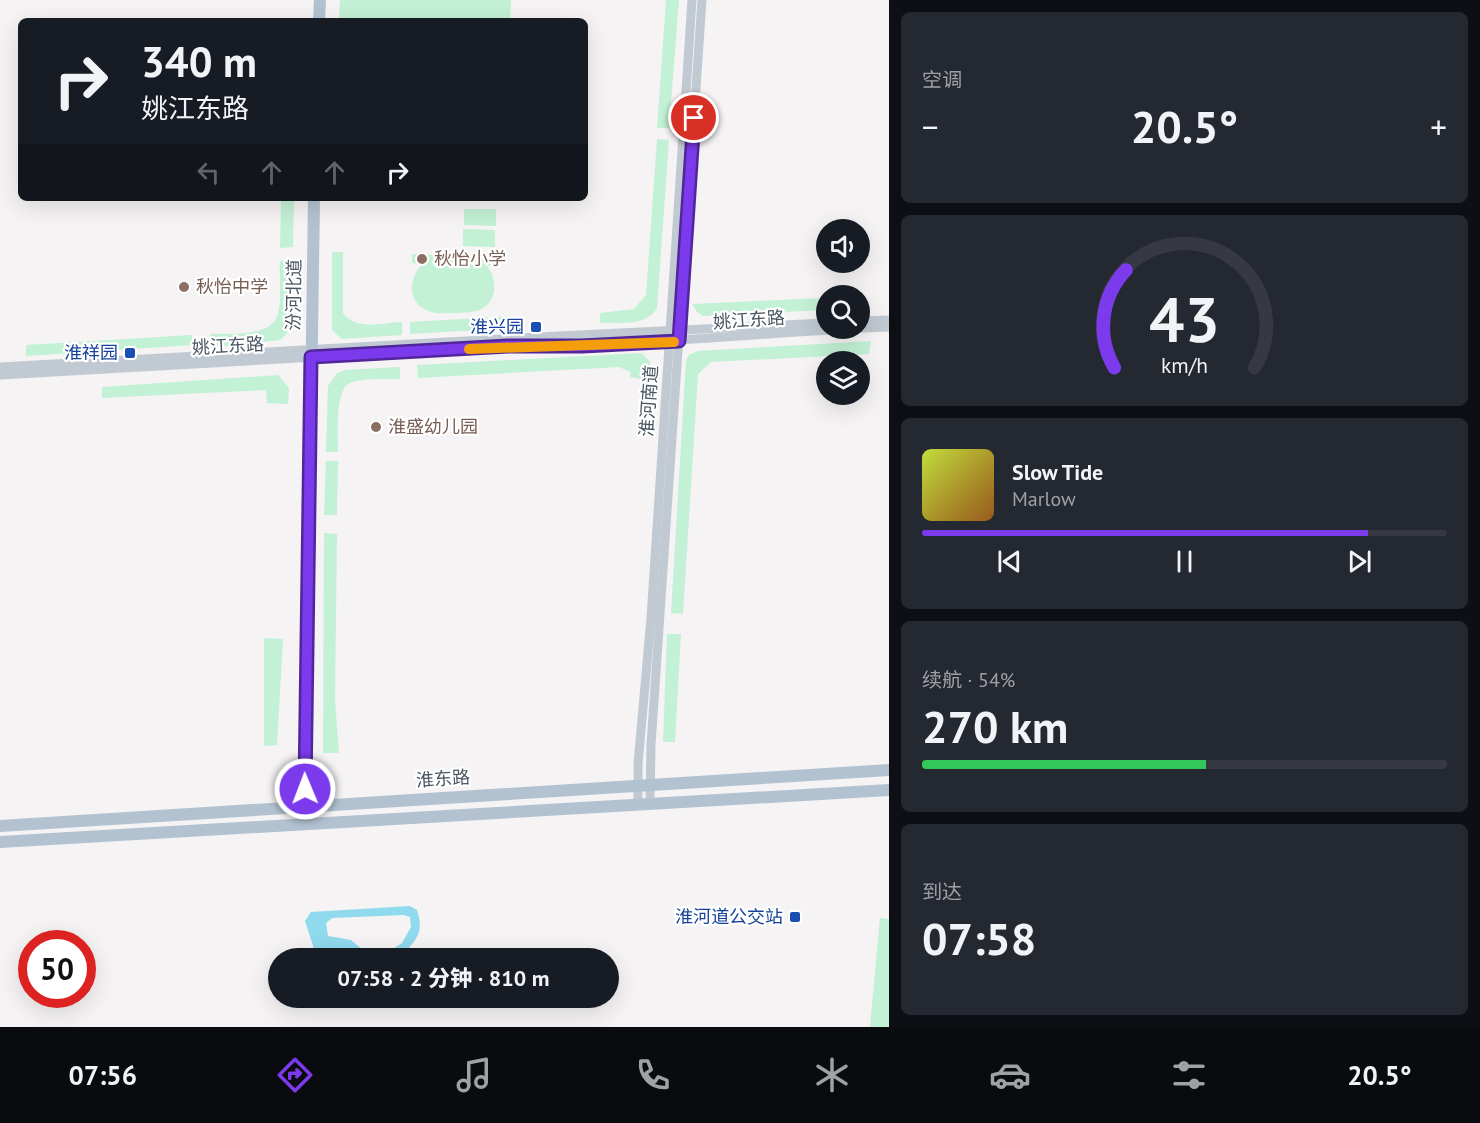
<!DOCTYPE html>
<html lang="zh">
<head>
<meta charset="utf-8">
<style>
  body { margin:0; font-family:"PT Sans","Noto Sans SC",sans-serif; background:#242831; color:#f1f3f6; height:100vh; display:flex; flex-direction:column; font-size:22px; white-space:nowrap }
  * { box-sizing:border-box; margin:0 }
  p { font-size:20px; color:#9ea1a6 }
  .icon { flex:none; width:33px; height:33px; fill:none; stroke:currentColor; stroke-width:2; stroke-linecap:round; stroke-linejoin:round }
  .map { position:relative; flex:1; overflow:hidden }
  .panel { display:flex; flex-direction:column; gap:12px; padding:12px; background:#0d0f14; width:591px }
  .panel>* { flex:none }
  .guide { position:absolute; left:18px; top:18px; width:570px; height:183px; border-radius:9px; box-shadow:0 6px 24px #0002; background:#171b24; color:#f1f3f6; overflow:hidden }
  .fabs { position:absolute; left:816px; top:219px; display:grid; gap:12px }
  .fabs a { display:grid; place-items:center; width:54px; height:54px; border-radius:50%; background:#171b24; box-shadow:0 6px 24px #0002; font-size:30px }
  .speed { position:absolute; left:18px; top:930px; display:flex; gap:12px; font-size:30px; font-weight:700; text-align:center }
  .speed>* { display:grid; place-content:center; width:78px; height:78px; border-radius:50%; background:#171b24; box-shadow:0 6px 24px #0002; line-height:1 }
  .speed .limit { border:9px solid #d22; background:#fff; color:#111 }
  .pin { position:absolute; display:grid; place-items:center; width:51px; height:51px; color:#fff; margin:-26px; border:3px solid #fff; border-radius:50%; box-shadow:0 2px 6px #0007 }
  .me { position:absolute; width:66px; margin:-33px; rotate:359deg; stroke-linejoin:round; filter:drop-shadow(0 0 4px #0008) }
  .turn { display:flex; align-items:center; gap:21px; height:126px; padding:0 24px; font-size:27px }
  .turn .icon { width:78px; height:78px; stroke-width:2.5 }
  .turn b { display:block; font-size:42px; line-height:51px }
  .lanes { display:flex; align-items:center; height:57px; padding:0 24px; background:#0003; justify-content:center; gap:30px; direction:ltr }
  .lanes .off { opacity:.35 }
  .big { font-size:45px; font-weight:800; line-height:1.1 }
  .panel .widget { flex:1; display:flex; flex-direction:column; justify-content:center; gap:9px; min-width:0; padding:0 21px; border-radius:9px; background:#242831 }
  .panel .dial { align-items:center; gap:0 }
  .dial svg { height:156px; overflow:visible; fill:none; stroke:#363941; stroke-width:7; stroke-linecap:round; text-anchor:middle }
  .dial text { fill:#f1f3f6; stroke:none }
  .song { display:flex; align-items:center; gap:18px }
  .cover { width:72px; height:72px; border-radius:9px; background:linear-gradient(135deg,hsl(70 70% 55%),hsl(30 70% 35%)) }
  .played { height:6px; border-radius:3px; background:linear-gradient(90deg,#7c3aed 85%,#363941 85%) }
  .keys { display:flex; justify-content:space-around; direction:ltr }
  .heat { display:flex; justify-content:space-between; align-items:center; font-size:33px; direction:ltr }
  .charge { height:9px; border-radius:4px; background:linear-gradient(90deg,#34c759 54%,#363941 0) }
  .trip { position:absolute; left:268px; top:948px; width:351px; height:60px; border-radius:30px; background:#171b24; box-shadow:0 6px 24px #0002; font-weight:800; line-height:60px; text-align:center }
  .tabs { display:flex; height:96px; justify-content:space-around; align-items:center; background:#090b0e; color:#9ea1a6 }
  .tabs .icon { width:42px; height:42px }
  .tabs .selected { color:#7c3aed }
  .tabs b { font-size:27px; color:#f1f3f6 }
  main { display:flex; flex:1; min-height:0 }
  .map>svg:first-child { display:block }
  .green { fill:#c3f1d5 }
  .water { fill:#90daee; fill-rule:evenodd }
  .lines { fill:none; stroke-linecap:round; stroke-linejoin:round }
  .minor { stroke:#c1cad2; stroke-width:9 }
  .major { stroke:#b3c2d1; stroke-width:12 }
  .route-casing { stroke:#51269a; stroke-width:15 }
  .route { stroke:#7c3aed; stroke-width:10 }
  .slow { stroke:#f59e0b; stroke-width:10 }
  .education-dot { fill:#8d6e63; stroke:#fff; stroke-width:2 }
  .transit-dot { fill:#1a4fb4; stroke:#fff; stroke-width:2 }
  .labels { text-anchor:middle; stroke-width:4.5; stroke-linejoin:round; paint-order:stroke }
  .education-label { font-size:18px; fill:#785e54; stroke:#fff; text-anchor:start }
  .street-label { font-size:18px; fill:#4a5661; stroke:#fff }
  .transit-label { font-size:18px; fill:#164399; stroke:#fff; text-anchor:end }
</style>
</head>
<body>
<main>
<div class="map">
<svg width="889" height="1027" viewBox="0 0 889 1027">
  <rect width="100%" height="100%" fill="#f5f3f3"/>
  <!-- green -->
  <g class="green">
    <polygon points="340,0 511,0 510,21 339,21"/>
    <polygon points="666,0 679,0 669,128 657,128"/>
    <path d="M657 139 669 140 657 308C646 327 620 322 600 323V313L634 309 646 295Z"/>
    <polygon points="281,199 294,200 293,247 280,248"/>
    <polygon points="464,209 496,209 496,226 464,225"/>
    <polygon points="463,229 495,230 495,247 463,246"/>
    <path d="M332 252H343V313C356 331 382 323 402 322V335L342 339 332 330Z"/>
    <path d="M412 254 496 257 495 265H486C493 273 495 280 494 291 490 314 468 313 450 313 444 313 436 314 431 312 407 305 408 279 422 264L412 263Z"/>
    <path d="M291 260 290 326 286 335 280 340 210 348V334C229 333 272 338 278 314 282 298 279 277 280 261Z"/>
    <polygon points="824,298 824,310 703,316 697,312 692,304"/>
    <polygon points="515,316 514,328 410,334 410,322"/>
    <polygon points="192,335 193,345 26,356 26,345"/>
    <polygon points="871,341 869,354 711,362 698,374 683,614 671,613 686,360 689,355 698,351"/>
    <polygon points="642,353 650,362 652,390 640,390 641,379 630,377 630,372 619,367 418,378 417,365"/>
    <path d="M400 367V379C388 379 357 378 348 384 335 393 338 437 338 452H326L328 386 337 373 345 370Z"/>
    <polygon points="278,375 289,388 288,404 267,403 266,390 102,398 102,387"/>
    <polygon points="326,461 338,461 337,515 324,515"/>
    <polygon points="324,533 337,534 335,699 339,753 323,753"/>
    <polygon points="667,634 681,634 675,742 663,742"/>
    <polygon points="264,638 283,639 277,745 264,746"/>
    <polygon points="880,918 889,919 889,1027 870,1027"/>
  </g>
  <!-- water -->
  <path class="water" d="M410 906 417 910C425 935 415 939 401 958H317L305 921 311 912ZM403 915 410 917 411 927 402 943 390 951 378 954 363 950 351 940 328 936 326 923 332 918Z"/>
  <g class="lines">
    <!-- minor -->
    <g class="minor">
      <polyline points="860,321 889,320"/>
      <polyline points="0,367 538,337 826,323"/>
      <path d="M0 375 508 346C636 347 762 332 889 327"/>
      <polyline points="650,803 651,745 702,0"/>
      <polyline points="638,804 638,764 651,618 692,0"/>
    </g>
    <!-- major -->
    <g class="major">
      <polyline points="319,21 320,0"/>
      <polyline points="305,812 314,198"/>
      <polyline points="0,826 889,770"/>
      <polyline points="0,842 889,790"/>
    </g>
  </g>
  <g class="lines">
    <!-- route casing -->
    <g class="route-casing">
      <polyline id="route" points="305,789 311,357 508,346 582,346 679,341 694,118"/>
    </g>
    <!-- route -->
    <use href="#route" class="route"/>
    <!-- slow -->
    <polyline class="slow" points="469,349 674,342"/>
  </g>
  <!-- markers -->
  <g class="education-dot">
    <circle cx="422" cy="259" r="6"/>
    <circle cx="184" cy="287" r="6"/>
    <circle cx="376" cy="427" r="6"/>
  </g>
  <g class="transit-dot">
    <rect x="530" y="321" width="12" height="12" rx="3"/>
    <rect x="124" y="347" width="12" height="12" rx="3"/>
    <rect x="789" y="911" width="12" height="12" rx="3"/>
  </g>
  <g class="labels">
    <!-- education labels -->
    <g class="education-label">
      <text x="434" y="265">秋怡小学</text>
      <text x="196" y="293">秋怡中学</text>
      <text x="388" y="433">淮盛幼儿园</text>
    </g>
    <!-- street labels -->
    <g class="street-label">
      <text transform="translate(294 295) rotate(-89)" y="6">汾河北道</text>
      <text transform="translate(749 320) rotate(-4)" y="6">姚江东路</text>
      <text transform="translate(228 346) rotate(-3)" y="6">姚江东路</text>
      <text transform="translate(649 401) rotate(-86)" y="6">淮河南道</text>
      <text transform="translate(443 779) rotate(-4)" y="6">淮东路</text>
    </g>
    <!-- transit labels -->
    <g class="transit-label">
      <text x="524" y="333">淮兴园</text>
      <text x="118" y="359">淮祥园</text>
      <text x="783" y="923">淮河道公交站</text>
    </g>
  </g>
</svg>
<div class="fabs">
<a><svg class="icon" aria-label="sound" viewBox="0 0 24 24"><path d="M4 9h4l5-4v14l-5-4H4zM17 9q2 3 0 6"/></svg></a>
<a><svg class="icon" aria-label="search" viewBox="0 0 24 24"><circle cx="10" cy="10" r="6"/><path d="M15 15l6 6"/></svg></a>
<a><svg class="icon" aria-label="layers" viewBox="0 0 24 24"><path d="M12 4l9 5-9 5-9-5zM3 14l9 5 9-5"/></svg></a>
</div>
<div class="speed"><div class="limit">50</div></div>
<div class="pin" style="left:694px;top:118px;background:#d93025"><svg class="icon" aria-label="arrive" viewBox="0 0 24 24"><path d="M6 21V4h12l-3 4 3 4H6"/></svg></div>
<svg class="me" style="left:305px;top:789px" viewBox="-20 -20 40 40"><circle r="17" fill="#7c3aed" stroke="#fff" stroke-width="3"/><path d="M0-11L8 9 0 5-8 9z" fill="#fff"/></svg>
<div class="trip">07:58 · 2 分钟 · 810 m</div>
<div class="guide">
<div class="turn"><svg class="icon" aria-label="right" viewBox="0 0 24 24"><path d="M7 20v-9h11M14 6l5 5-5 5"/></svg><div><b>340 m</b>姚江东路</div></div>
<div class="lanes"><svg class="icon off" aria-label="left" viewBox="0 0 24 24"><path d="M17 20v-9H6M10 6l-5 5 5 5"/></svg><svg class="icon off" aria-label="ahead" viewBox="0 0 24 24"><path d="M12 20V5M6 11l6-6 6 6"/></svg><svg class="icon off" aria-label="ahead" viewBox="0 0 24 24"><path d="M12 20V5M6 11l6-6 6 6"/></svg><svg class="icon" aria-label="right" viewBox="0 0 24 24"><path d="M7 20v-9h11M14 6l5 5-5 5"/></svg></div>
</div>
</div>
<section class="panel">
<div class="widget"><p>空调</p>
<div class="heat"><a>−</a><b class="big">20.5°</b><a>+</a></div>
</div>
<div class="widget dial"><svg viewBox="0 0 100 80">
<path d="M14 69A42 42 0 1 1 86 69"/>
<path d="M14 69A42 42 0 0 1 20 19" stroke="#7c3aed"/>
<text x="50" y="56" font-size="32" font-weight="700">43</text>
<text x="50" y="72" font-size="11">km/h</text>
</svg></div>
<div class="widget">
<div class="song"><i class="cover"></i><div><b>Slow Tide</b><p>Marlow</p></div></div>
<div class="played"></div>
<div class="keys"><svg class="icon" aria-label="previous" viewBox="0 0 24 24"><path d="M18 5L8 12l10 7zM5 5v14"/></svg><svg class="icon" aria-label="pause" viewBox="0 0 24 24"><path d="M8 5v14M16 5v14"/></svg><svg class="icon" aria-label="next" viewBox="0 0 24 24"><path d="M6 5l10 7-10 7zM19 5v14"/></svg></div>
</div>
<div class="widget"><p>续航 · 54%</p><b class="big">270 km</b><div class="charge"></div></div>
<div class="widget"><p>到达</p><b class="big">07:58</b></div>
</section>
</main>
<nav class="tabs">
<b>07:56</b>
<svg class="icon selected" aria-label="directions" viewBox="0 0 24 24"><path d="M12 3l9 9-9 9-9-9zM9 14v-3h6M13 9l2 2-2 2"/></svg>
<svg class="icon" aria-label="music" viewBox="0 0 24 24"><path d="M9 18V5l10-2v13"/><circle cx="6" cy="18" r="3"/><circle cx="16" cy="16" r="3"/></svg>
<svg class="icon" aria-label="phone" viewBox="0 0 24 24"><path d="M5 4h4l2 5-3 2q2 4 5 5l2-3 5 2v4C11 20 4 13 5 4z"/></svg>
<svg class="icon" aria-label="climate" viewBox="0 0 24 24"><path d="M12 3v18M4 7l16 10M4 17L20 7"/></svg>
<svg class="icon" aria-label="car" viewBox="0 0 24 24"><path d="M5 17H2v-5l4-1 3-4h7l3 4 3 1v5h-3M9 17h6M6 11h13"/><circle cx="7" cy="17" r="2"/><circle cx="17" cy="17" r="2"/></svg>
<svg class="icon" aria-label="filters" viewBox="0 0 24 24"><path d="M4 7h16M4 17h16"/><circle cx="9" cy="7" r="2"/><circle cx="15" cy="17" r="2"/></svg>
<b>20.5°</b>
</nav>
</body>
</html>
